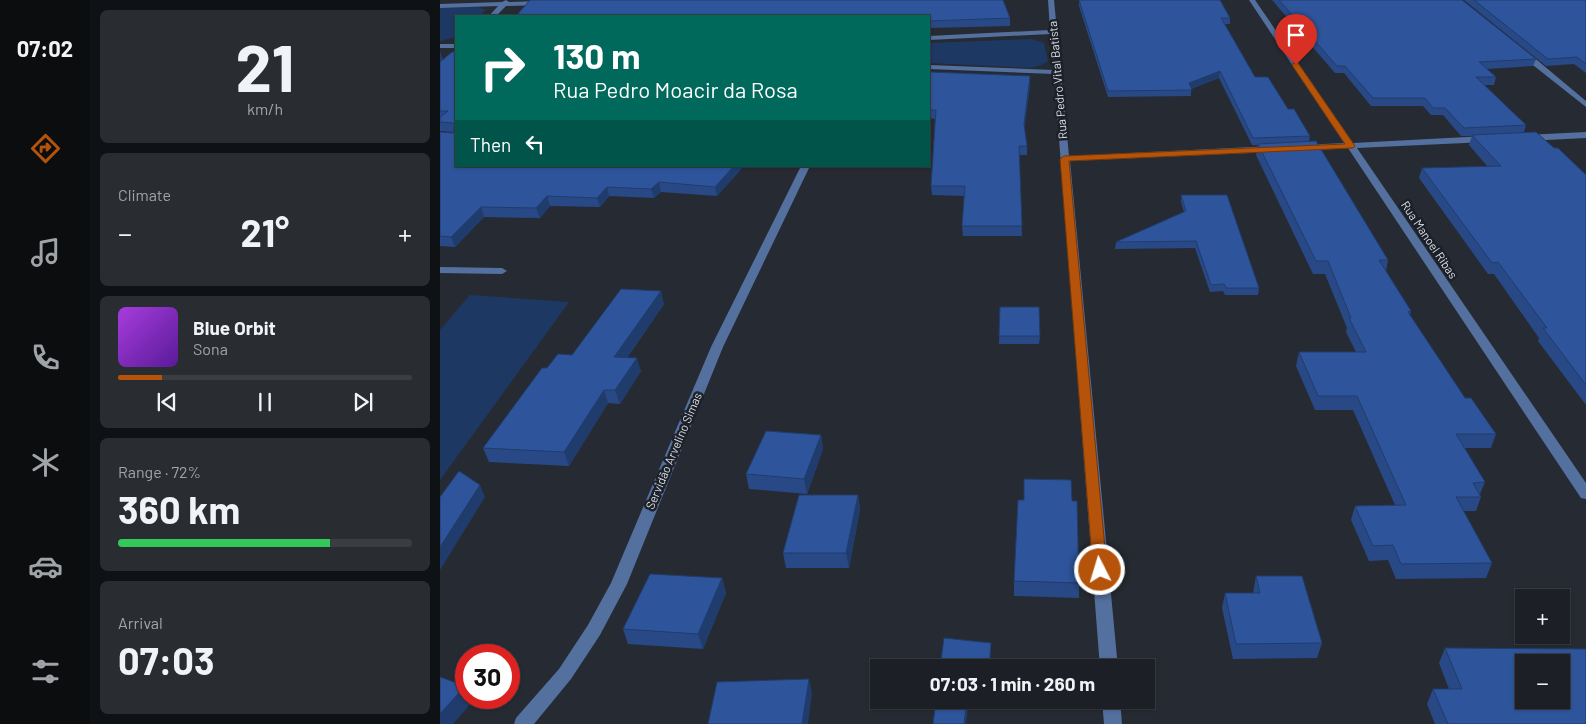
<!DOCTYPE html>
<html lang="en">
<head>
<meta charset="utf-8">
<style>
  body { margin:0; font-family:Barlow,sans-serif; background:#292d32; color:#f1f3f6; height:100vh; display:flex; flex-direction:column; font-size:19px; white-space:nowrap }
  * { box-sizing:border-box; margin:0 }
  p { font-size:16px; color:#a0a3a7 }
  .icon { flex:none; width:28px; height:28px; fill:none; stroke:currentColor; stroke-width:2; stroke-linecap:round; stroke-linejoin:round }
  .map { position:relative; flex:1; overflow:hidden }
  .drawer { display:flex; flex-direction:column; gap:10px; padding:10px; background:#0f1215; width:350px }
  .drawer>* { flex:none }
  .hud { position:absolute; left:15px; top:15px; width:475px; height:152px; border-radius:0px; box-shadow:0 1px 4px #0004,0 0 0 1px #3a3e43; background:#00695c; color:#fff; overflow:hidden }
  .tools { position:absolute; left:1075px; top:589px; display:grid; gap:10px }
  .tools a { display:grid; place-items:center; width:55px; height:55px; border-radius:0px; background:#1c2026; box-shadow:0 1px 4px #0004,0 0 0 1px #3a3e43; font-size:25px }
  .speed { position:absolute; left:15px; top:644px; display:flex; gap:10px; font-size:25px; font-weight:700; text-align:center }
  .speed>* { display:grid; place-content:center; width:65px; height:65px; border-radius:50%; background:#1c2026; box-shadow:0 1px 4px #0004,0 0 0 1px #3a3e43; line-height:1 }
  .speed .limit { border:8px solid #d22; background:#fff; color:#111 }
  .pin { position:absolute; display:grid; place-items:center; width:42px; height:42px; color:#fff; margin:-51px -21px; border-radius:50% 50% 50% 0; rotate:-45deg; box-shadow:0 0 5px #0007 }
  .pin .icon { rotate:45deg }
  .me { position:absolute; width:55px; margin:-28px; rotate:355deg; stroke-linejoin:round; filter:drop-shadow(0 0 4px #0008) }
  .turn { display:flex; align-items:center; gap:18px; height:105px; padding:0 15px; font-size:22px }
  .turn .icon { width:65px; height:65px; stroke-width:2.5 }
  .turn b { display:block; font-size:35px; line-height:42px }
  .then { display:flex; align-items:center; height:48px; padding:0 15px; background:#0003; gap:10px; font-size:19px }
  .big { font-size:38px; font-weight:700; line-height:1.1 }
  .drawer .card { flex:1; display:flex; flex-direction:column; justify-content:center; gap:8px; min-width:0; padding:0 18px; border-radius:8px; background:#292d32 }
  .drawer .dial { align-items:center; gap:0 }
  .dial b { font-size:65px; line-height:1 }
  .song { display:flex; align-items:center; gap:15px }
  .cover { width:60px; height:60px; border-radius:8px; background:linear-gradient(135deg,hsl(280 70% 55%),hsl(270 70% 35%)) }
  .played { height:5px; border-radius:2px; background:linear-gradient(90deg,#b45309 15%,#3a3e43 15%) }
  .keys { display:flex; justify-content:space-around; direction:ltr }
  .heat { display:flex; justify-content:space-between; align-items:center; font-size:28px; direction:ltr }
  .charge { height:8px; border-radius:4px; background:linear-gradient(90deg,#34c759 72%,#3a3e43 0) }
  .trip { position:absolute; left:430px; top:659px; width:285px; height:50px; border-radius:0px; background:#1c2026; box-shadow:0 1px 4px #0004,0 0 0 1px #3a3e43; font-weight:700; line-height:50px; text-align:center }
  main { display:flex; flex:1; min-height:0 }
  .dock { display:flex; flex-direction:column; width:90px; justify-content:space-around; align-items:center; background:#0b0d0f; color:#a0a3a7 }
  .dock .icon { width:35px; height:35px }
  .dock .on { color:#b45309 }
  .dock b { font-size:22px; color:#f1f3f6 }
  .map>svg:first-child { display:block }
  .green { fill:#1e3864 }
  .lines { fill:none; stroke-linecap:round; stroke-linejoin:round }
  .minor { fill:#54709f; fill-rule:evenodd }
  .wall { fill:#284985 }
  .shaded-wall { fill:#203c6c }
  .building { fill:#2e559b; stroke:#203c6c; fill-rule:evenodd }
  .route { fill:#b45309; stroke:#753606 }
  .labels { text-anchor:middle; stroke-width:5; stroke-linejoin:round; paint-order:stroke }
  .street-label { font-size:12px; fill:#dcdfe5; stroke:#1c2129 }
</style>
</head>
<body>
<main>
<nav class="dock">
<b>07:02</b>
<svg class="icon on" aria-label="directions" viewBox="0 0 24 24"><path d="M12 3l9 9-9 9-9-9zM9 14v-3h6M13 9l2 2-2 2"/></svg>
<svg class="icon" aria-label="music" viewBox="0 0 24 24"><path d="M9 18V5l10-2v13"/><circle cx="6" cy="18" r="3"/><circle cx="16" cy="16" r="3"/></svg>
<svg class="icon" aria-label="phone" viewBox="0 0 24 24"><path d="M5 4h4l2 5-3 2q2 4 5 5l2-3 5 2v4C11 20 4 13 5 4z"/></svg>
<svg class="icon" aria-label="climate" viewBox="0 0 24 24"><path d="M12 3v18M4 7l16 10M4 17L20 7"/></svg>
<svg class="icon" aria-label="car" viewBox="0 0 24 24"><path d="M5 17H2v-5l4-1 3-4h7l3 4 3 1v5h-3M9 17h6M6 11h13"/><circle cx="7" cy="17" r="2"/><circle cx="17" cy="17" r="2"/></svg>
<svg class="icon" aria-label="filters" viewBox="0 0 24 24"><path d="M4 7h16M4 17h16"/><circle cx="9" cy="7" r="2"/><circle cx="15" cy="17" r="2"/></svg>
</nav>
<section class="drawer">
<div class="card dial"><b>21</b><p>km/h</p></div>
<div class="card"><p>Climate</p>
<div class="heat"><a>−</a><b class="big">21°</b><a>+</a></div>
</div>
<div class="card">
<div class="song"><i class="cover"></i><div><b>Blue Orbit</b><p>Sona</p></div></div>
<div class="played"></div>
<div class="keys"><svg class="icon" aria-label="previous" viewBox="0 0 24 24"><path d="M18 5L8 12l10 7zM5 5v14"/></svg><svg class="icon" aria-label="pause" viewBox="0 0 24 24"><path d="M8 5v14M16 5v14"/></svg><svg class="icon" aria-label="next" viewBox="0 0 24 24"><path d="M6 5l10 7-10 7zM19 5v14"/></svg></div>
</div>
<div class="card"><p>Range · 72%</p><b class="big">360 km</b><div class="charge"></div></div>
<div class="card"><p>Arrival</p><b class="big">07:03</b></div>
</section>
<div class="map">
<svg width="1146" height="724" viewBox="0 0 1146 724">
  <rect width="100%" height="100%" fill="#262b33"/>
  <!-- green -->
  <g class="green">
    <polygon points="38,7 46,10 39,16 16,16 16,37 0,41 0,8"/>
    <polygon points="592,39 604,43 608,61 602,65 591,68 489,63 489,43"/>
    <polygon points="30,295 129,302 0,480 0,330"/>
  </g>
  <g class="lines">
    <!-- minor -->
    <g class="minor">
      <polygon points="66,0 69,2 102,1 105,3 102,5 66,6 56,16 49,16 58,6 0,8 0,4 62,2"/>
      <polygon points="608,0 614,0 629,156 834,146 838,149 834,152 630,161 678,668 660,668 614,74 489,69 489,65 613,70 610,34 489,40 489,36 610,30"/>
      <polygon points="809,0 815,0 913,143 1046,136 1050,139 1046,142 917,148 1146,483 1146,499 1141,498 908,148 864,151 860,148 864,145 904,143"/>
      <rect x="0" y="44" width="16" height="4"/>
      <polygon points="1079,50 1085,50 1146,101 1146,107 1079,54"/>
      <polygon points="1146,132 1146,138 1086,141 1082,138 1086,135"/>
      <polygon points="361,166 370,166 283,347 187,584 160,635 131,679 94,724 74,724 76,718 119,669 148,625 171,583 271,347"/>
      <polygon points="0,267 62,268 67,271 62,274 0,273"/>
      <polygon points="662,700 680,700 682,724 664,724"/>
    </g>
  </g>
  <!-- wall -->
  <g class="wall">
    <polygon points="639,0 790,18 790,24 785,24 815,77 848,109 870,136 869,141 948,260 946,271 971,311 970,315 1025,398 1056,434 1051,448 1025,448 1045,482 1040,494 1041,497 1036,511 1023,511 1052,563 1046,578 956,579 948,560 929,561 911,520 915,506 955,505 913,410 875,410 856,366 859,352 916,352 906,332 907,328 885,274 873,274 816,155 818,145 812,145 779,78 751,89 751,96 668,97 639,6"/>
    <polygon points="832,0 1022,0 1096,59 1093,66 1047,69 1056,77 1054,85 1043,85 1086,125 1084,132 1114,148 1145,174 1146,174 1146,405 1098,341 1099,338 1054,274 1048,274 979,178 982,168 1048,167 1029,145 1032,136 1021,136 1003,115 991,115 983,106 931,106 904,73 895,73"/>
    <polygon points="1024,0 1146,0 1146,73 1134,64 1106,66"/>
    <polygon points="489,16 570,18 570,26 489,28"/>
    <polygon points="0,52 3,60 1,62 16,52 16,166 304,166 277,196 221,192 214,198 169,196 160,207 110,206 100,218 44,217 15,247 0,246 0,132 13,133 13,132 0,131"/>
    <polygon points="489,72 590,76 590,85 584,128 587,146 587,155 579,155 582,236 523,236 522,226 524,196 492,195 491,186 495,119 489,118"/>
    <polygon points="741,195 819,288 818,295 785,295 783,291 770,292 755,248 675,249 676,242 744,212 741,202"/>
    <polygon points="224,304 187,358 201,371 180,404 168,403 129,466 49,462 43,448 107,368"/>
    <polygon points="560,307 600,336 599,344 559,344"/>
    <polygon points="381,435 383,449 367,494 309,489 306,474"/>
    <polygon points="418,495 420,510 409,568 346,568 343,553"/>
    <polygon points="816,576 882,643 877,658 793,659 782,608 785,593 813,593"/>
    <polygon points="282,578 286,593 263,649 188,644 183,629"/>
    <polygon points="574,581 639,583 639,598 574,596"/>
    <polygon points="1005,648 1146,724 995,724 987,704 993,689 1009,689 999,663"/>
    <polygon points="496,700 548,700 547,708 528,707"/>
  </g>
  <!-- shaded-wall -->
  <g class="shaded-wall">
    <polygon points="0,52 3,60 0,63"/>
    <polygon points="780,71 779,78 749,90 749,83"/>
    <polygon points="590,76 590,85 584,133 584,124"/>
    <polygon points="294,166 304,166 277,196 275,187"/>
    <polygon points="219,182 221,192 214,198 211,189"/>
    <polygon points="167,187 169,196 160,207 157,198"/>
    <polygon points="107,196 110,206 100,218 96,208"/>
    <polygon points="41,207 44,217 15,247 11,237"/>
    <polygon points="221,291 224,304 178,370 174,357"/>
    <polygon points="197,358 201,371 180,404 175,390"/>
    <polygon points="164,390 168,403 129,466 124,452"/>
    <polygon points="381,435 383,449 367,494 364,479"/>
    <polygon points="40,485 45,497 0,570 0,547"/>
    <polygon points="418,495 420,510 409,568 406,553"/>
    <polygon points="282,578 286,593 263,649 258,634"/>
    <polygon points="551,643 550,668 549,668"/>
    <polygon points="369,679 372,693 368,724 362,724"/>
    <polygon points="25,686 26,688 26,698 31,698 33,701 13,724 0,724 0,714"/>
    <polygon points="527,700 528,700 528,707 526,724 524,724"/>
  </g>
  <!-- building -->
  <g class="building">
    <polygon points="90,0 563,0 570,18 489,21 489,16 76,16"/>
    <polygon points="639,0 780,0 790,18 781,18 815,77 828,77 848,109 854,109 870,136 813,138 780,71 749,83 752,90 668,91"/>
    <polygon points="839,0 1022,0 1096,59 1039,62 1056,77 1036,77 1086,125 1024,128 1005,108 993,108 985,98 933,98 905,66 897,66"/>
    <polygon points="1034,0 1146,0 1146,64 1137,57 1108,59"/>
    <polygon points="12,52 16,52 16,166 294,166 275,187 219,182 211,189 167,187 157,198 107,196 96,208 41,207 11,237 0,236 0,132 13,133 15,125 13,123 0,122 0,117 8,111 0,111 0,62"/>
    <polygon points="489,72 590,76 584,124 587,146 579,146 582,226 522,226 525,186 491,186 496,110 489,110"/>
    <polygon points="1096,132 1114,148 1118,148 1145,174 1146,174 1146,385 1103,328 1107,328 1058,262 1052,263 982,168 1061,166 1032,135"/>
    <polygon points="876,141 948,260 939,260 971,311 968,312 1025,398 1031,398 1056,434 1016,434 1045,482 1033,483 1041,497 1016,497 1052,563 961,564 953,545 933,546 915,506 966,505 917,396 878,396 859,352 926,352 909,318 911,318 888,261 876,261 818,144"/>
    <polygon points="741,195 787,195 819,288 786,288 784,284 771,285 756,241 676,242 746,211"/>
    <polygon points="181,289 221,291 174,357 197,358 175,390 164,390 124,452 43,448 102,368 107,368 118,354 132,355"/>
    <polygon points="560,307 599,307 600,336 559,336"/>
    <polygon points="326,431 381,435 364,479 306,474"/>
    <polygon points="19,471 40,485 0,547 0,497"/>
    <polygon points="584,479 631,480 632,501 637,501 639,583 574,581 578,500 584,500"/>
    <polygon points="359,495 418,495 406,553 343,553"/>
    <polygon points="210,574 282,578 258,634 183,629"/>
    <polygon points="816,576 862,576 882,643 796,644 785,593 820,593"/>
    <polygon points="504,638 551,643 549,668 500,668"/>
    <path d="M1005 648 1146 649V724H1008L993 689H1022ZM1084 662H1121V700H1084Z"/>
    <polygon points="0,677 25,686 0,714"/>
    <polygon points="369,679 362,724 364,724 268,724 277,682"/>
    <polygon points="496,700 527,700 524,724 493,724"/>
  </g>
  <!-- route -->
  <polygon class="route" points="853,63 858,63 915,146 913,148 629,161 667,570 665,574 660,575 655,574 653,570 620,159 624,156 905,144 852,65"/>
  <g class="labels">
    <!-- street labels -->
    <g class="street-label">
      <text transform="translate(618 80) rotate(-95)" y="4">Rua Pedro Vital Batista</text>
      <text transform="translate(989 240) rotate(56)" y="4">Rua Manoel Ribas</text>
      <text transform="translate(234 451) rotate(-67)" y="4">Servidão Arvelino Simas</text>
    </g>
  </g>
</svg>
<div class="tools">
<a>+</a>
<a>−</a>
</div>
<div class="speed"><div class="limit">30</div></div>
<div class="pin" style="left:856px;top:65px;background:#d93025"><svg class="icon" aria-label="arrive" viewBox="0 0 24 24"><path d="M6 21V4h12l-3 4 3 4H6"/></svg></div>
<svg class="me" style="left:660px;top:570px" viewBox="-20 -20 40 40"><circle r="17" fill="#b45309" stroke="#fff" stroke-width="3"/><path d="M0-11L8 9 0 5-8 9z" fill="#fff"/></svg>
<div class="trip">07:03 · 1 min · 260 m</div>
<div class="hud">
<div class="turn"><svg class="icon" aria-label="right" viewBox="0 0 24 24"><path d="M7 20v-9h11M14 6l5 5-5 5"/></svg><div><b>130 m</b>Rua Pedro Moacir da Rosa</div></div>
<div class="then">Then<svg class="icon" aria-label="left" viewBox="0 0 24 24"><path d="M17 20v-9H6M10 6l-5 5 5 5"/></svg></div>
</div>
</div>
</main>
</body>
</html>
